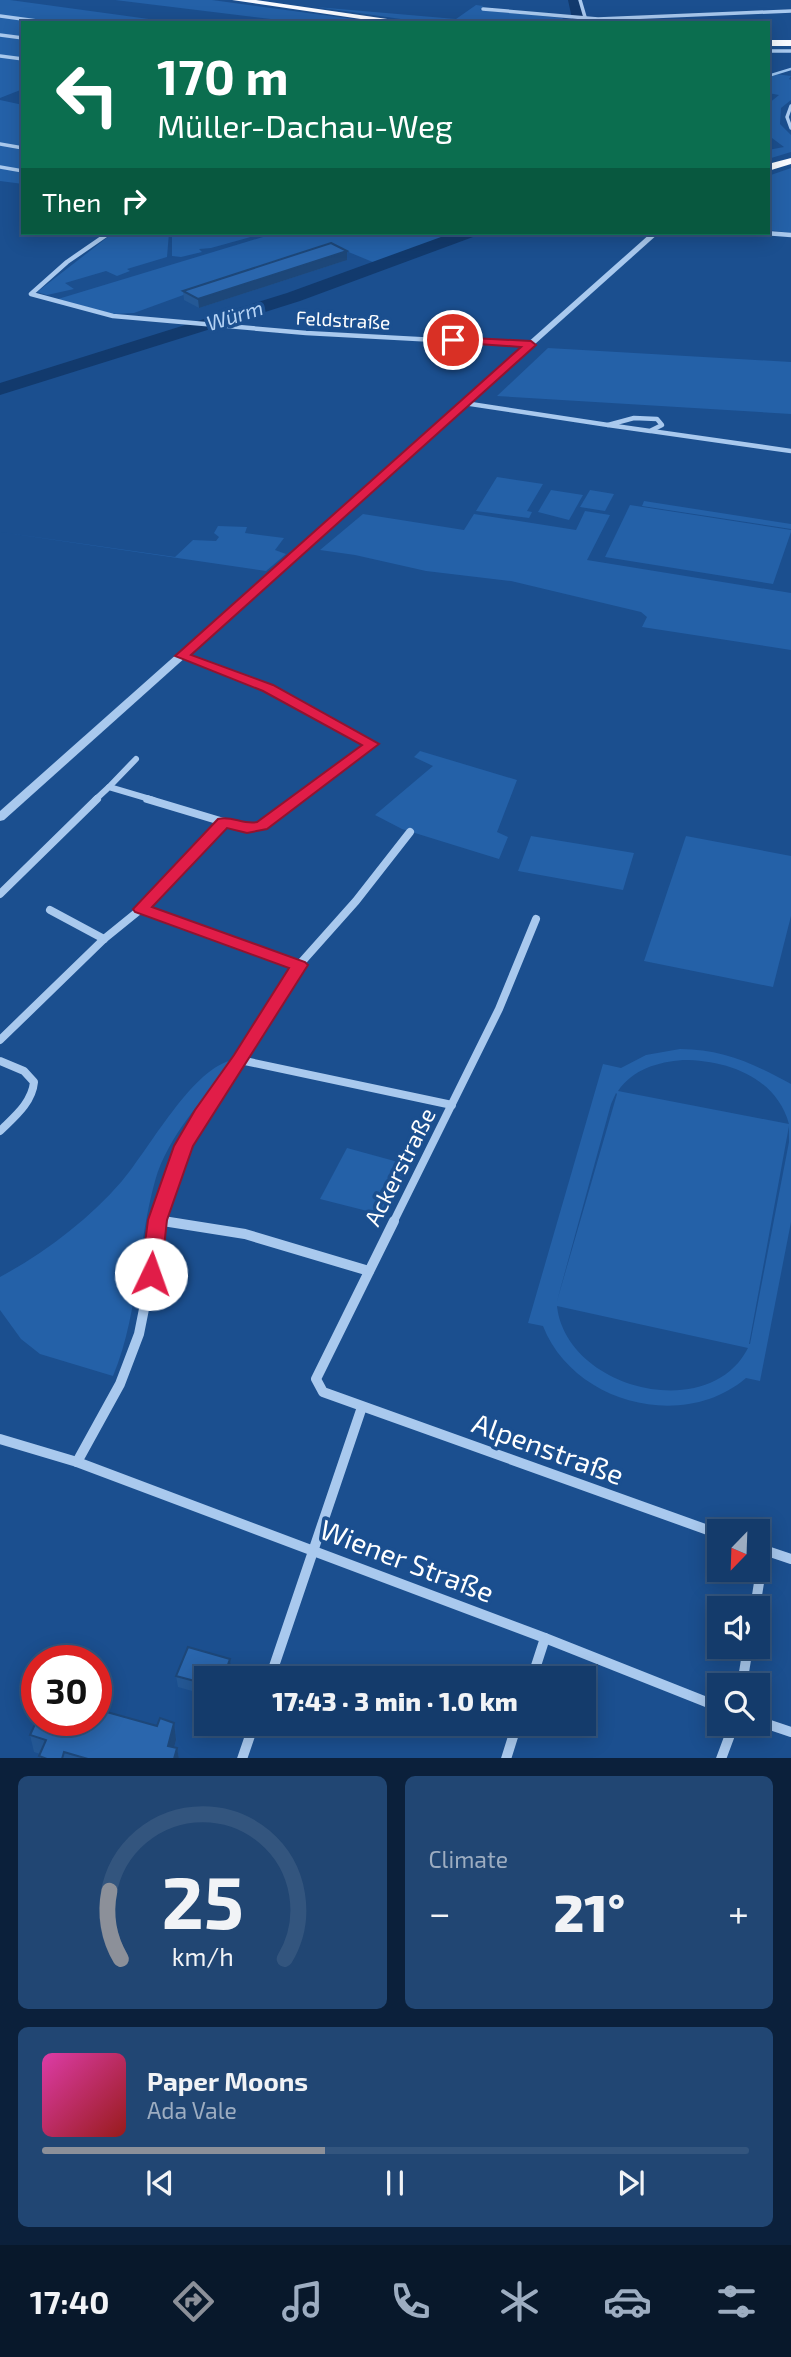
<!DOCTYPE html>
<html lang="en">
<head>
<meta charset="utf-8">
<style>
  body { margin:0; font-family:"Exo 2",sans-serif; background:#214673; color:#f1f3f6; height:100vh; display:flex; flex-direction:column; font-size:26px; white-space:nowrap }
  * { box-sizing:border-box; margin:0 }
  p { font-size:23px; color:#9dadc1 }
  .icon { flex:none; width:38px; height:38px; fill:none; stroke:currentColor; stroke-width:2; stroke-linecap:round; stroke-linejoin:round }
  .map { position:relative; height:1758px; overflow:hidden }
  .panel { display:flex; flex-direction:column; gap:18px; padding:18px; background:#0b203b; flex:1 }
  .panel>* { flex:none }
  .hud { position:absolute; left:21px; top:21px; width:749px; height:214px; border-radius:0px; box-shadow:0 4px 18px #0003,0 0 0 2px #33557e; background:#0b6e4f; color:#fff; overflow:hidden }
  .needle { width:46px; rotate:203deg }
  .controls { position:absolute; left:707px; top:1519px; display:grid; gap:14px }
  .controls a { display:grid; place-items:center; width:63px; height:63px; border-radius:0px; background:#143b6b; box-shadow:0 4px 18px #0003,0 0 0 2px #33557e; font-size:35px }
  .speed { position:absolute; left:21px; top:1645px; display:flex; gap:14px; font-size:35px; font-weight:700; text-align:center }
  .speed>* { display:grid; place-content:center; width:91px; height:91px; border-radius:50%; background:#143b6b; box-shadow:0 4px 18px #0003,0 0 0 2px #33557e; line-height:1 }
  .speed .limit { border:10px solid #d22; background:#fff; color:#111 }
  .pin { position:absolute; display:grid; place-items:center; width:60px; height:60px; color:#fff; margin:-30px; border:4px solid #fff; border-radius:50%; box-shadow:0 2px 7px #0007 }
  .me { position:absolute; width:77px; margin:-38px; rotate:3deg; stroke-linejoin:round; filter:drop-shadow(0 0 5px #0008) }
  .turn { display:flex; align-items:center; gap:24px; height:147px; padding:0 21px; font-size:32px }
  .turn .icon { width:91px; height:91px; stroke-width:2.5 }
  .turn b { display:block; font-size:49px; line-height:60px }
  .then { display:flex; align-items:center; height:66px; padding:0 21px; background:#0003; gap:14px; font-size:26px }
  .big { font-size:52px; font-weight:800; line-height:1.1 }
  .panel .card { flex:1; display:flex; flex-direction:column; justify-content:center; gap:10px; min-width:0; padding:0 24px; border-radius:10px; background:#214673 }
  .panel .dial { align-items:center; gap:0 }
  .dial svg { height:182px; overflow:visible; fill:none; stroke:#33557e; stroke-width:7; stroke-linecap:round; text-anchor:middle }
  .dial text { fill:#f1f3f6; stroke:none }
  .song { display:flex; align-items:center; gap:21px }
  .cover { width:84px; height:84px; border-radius:10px; background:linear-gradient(135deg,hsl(320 70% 55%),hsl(0 70% 35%)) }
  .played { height:7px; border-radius:4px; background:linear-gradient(90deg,#8c9099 40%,#33557e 40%) }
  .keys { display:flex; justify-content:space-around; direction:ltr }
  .heat { display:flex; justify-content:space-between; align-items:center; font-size:38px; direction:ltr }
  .panel .tiles { flex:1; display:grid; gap:18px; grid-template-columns:1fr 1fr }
  .card:last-child { grid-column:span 2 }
  .trip { position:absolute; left:194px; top:1666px; width:402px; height:70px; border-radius:0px; background:#143b6b; box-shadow:0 4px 18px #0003,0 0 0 2px #33557e; font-weight:800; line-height:70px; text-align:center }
  .dock { display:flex; height:112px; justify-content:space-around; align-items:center; background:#08182b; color:#9dadc1 }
  .dock .icon { width:49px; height:49px }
  .dock .selected { color:#8c9099 }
  .dock b { font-size:32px; color:#f1f3f6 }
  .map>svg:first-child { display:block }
  .green { fill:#2461a8; fill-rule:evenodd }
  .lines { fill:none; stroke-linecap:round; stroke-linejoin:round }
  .stream { stroke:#9cc4f0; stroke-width:2.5 }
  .river { fill:#123a6d; fill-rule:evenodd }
  .minor-far4 { stroke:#a9c9ee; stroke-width:3.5 }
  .minor-far3 { stroke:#a9c9ee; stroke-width:4.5 }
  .minor-far2 { stroke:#a9c9ee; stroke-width:6 }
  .minor-far1 { stroke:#a9c9ee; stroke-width:8 }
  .minor { stroke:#a9c9ee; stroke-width:10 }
  .tertiary { fill:#a9c9ee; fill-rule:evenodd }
  .trunk { fill:#f8faff; fill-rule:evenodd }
  .wall { fill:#245895 }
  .shaded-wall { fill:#1d4779 }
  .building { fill:#2a66ad; stroke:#1d4779; stroke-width:2 }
  .route { fill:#e11d48; stroke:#92132f; stroke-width:2 }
  .labels { text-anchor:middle; stroke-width:7; stroke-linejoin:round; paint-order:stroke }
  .far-street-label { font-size:19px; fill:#fff; stroke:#1b4f8f }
  .far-water-label { font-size:21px; font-style:italic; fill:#b5d3f5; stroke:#1b4f8f }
  .street-label { font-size:23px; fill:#fff; stroke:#1b4f8f }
  .near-street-label { font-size:28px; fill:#fff; stroke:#1b4f8f }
</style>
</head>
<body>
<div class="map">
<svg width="791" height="1759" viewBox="0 0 791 1759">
  <rect width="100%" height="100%" fill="#1b4f8f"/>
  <!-- green -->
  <g class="green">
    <polygon points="0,0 10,0 178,23 23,23 23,89 0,98"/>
    <polygon points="115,0 212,0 383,23 304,23"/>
    <polygon points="476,5 483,6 480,10 563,18 559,23 429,23 316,7 456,19"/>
    <polygon points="768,73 791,76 789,79 791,80 791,100 781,108 780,124 791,135 791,152 768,159 768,150 784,147 768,135 768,104 779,95 768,93"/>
    <polygon points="0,100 23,105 23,184 0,181"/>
    <polygon points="791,168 791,233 768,230 768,176"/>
    <polygon points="113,233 169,233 167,257 127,269 130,271 117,276 106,271 65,283 74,289 47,295 37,292"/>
    <polygon points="172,233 265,233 211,248 199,249 202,252 181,257 172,256"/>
    <polygon points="276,233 457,233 380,265 334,246 208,286 134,313 113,314 58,299"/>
    <polygon points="548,348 791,362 791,414 497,396"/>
    <polygon points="497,477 543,484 527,511 532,512 529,518 476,511"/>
    <polygon points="551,490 583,495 569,520 538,512"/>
    <polygon points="590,490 614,494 605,511 580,507"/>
    <polygon points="644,501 791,524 791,529 642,506"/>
    <polygon points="630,505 791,530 791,532 773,584 605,557"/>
    <polygon points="585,511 610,515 587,560 791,593 791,650 642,627 647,617 641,612 511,581 426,571 355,555 320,550 363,514 464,530 474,514 576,530"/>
    <polygon points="218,526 247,527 245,533 284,538 275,550 286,554 266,571 0,532 175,557 193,540 216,541 219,537 214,533"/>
    <polygon points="420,751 517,780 497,832 508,837 499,859 402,829 375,815 433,766 414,757"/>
    <polygon points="531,836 634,853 623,890 518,871"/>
    <polygon points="686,836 791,856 791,916 773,987 644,961"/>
    <path d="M680 1049C722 1049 755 1064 791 1084V1222L760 1381 746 1378C683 1432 573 1403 543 1326L528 1323 603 1064 621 1068 646 1055ZM683 1060C727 1060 776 1077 789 1124L618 1091C633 1069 658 1062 683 1060ZM616 1093 617 1094 557 1301 611 1104ZM789 1126V1142L750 1344H749ZM557 1306 748 1348C709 1425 566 1389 557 1306Z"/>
    <path d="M234 1060C205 1097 168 1135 155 1181 137 1245 139 1314 113 1376L40 1354 21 1339 0 1310V1277C46 1252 88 1220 122 1181 148 1151 194 1065 234 1060Z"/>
    <polygon points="347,1148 409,1165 383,1215 320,1199"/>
  </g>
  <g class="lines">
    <!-- stream -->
    <g class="stream">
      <polyline points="768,76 791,69"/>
      <polyline points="768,116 768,123"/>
    </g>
    <!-- river -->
    <g class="river">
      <polygon points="568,0 580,0 587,23 573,23"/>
      <polygon points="452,233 475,233 473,237 300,301 0,395 0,383 287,293"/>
    </g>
    <!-- minor-far4 -->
    <g class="minor-far4">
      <polyline points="580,0 585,17"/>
      <polyline points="483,9 598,19 791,11"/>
      <polyline points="0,16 52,23"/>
      <polyline points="0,35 23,38"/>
      <polyline points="768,51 791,51"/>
      <polyline points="0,56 23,59"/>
      <polyline points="791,106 787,117 791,128"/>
      <polyline points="0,144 23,148"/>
      <polyline points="0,167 23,171"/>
    </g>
    <!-- minor-far3 -->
    <g class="minor-far3">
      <polyline points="109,233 67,262 31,294 113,316 306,333 531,345"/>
      <polyline points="765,233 791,235"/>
      <polyline points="464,403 608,425"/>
      <polygon points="634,418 657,419 662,425 650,431 608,425"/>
      <polyline points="651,431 791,451"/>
    </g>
    <!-- minor-far2 -->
    <g class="minor-far2">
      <polyline points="182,656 268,688 372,744 296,800"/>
      <polyline points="109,787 136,759"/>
      <polyline points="95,800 109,787 153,800"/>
    </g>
    <!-- minor-far1 -->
    <g class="minor-far1">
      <polyline points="147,799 247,829 261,826 298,799"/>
      <polyline points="0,894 97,799"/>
      <polyline points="141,909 299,965"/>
      <polyline points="50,910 104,939"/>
      <polyline points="0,1040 104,939 141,909 224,822"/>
      <polyline points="240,1060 452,1105"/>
      <path d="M0 1061 24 1071 34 1082C32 1103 14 1117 0 1131"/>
      <polyline points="157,1220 174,1223"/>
      <polyline points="158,1223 183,1146 299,965 356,901 410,832"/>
      <polyline points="393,1223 499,1009 536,919"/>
    </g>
    <!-- minor -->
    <g class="minor">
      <polyline points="163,1221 245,1234 369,1271"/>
      <polyline points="394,1221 316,1379 323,1392 719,1534"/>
      <polyline points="0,1439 77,1462 545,1638 719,1707"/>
      <polyline points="77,1462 120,1384 139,1334 151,1274 154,1235 159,1221"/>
      <polyline points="758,1548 791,1559"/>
      <polyline points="755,1608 764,1551"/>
      <polyline points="270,1678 362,1407"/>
      <polyline points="532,1678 545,1638"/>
      <polyline points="742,1685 748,1647"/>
      <polyline points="758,1721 791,1732"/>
      <polyline points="242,1759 254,1724"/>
      <polyline points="506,1759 517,1724"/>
      <polyline points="721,1759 734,1724"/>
    </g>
    <!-- tertiary -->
    <polygon class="tertiary" points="651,233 659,233 4,820 0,821 0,811"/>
    <!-- trunk -->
    <g class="trunk">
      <polygon points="232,0 256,0 415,23 388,23"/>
      <rect x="768" y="40" width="23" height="6"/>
      <polygon points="791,158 791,164 768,171 768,164"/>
    </g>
  </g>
  <!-- wall -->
  <g class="wall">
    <polygon points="347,260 199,308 184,300 183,291"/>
    <polygon points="231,1671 228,1678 206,1678 206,1695 178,1687 176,1676"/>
    <polygon points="30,1735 176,1740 174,1748 177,1748 179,1759 40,1759 40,1754 34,1752"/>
  </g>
  <!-- shaded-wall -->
  <g class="shaded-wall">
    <polygon points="347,251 347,260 199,308 198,299"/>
    <polygon points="230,1659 231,1671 228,1678 223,1678"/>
    <polygon points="174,1723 176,1740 171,1759 168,1746"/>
    <polygon points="177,1748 179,1759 174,1759"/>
  </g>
  <!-- building -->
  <g class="building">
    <polygon points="331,243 347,251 198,299 183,291"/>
    <polygon points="188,1647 230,1659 223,1678 206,1678 206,1684 176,1676"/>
    <polygon points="96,1709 157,1726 160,1718 174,1723 168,1746 177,1748 174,1759 88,1759 64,1752 62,1759 47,1759 39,1756 46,1740 30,1735 37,1720 96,1720"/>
  </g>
  <!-- route -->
  <path class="route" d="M453 337 531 341 536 345 191 655 273 685 379 744 267 829 247 833 227 828 152 907 305 962 308 965 193 1146 167 1220 161 1274 158 1279 151 1281 144 1279 141 1274 148 1220 174 1146 195 1110 234 1055 289 968 135 912 133 909 218 819C231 815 243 825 257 822L362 745 263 691 175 656 521 347 449 342 448 340Z"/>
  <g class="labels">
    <!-- far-street labels -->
    <g class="far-street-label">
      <text transform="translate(343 320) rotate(3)" y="7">Feldstraße</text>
    </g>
    <!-- far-water labels -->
    <g class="far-water-label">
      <text transform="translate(235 316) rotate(-17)" y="7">Würm</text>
    </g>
    <!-- street labels -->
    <g class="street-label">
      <text transform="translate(400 1167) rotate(-63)" y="8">Ackerstraße</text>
    </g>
    <!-- near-street labels -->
    <g class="near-street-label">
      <text transform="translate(548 1449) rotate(20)" y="10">Alpenstraße</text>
      <text transform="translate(407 1561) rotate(21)" y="10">Wiener Straße</text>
    </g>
  </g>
</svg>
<div class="controls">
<a><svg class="needle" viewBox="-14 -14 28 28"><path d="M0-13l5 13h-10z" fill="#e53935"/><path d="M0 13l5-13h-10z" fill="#9dadc1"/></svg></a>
<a><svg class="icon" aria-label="sound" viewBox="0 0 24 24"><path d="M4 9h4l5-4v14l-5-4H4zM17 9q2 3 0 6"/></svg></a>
<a><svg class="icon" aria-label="search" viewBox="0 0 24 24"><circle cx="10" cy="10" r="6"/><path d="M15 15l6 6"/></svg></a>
</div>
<div class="speed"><div class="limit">30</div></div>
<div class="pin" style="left:453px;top:340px;background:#d93025"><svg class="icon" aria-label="arrive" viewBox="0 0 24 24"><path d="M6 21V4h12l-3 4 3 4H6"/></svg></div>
<svg class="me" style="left:151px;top:1274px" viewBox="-20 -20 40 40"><circle r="19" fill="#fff"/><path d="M0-13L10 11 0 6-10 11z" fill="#e11d48"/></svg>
<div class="trip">17:43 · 3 min · 1.0 km</div>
<div class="hud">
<div class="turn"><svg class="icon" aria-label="left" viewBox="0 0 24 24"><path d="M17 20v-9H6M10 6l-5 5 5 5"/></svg><div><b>170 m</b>Müller-Dachau-Weg</div></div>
<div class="then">Then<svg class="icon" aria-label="right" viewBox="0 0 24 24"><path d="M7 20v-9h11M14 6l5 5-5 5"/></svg></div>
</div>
</div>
<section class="panel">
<div class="tiles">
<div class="card dial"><svg viewBox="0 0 100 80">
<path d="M14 69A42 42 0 1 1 86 69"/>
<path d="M14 69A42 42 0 0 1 9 39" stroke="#8c9099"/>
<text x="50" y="56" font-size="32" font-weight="700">25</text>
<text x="50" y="72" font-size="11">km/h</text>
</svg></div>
<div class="card"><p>Climate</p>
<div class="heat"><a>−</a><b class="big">21°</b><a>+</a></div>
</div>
<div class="card">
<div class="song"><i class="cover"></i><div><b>Paper Moons</b><p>Ada Vale</p></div></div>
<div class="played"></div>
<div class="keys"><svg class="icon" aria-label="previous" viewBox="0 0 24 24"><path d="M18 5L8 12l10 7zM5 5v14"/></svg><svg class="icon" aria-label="pause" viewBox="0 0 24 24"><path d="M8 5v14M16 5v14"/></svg><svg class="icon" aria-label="next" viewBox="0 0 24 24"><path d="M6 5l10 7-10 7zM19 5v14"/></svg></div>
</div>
</div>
</section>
<nav class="dock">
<b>17:40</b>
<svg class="icon selected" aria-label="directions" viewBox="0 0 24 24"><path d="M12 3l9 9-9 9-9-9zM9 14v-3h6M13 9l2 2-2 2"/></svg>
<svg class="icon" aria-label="music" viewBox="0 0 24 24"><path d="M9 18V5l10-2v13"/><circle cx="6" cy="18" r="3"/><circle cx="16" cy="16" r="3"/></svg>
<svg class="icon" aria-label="phone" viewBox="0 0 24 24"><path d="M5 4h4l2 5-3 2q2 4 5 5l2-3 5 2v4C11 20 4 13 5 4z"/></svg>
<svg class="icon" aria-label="climate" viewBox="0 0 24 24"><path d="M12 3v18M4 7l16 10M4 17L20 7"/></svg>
<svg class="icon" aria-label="car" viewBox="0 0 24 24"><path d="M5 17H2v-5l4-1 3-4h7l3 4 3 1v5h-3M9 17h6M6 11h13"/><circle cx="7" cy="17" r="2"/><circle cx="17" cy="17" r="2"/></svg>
<svg class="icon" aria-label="filters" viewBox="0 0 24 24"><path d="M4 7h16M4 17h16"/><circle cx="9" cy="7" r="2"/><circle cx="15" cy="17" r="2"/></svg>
</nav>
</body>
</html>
